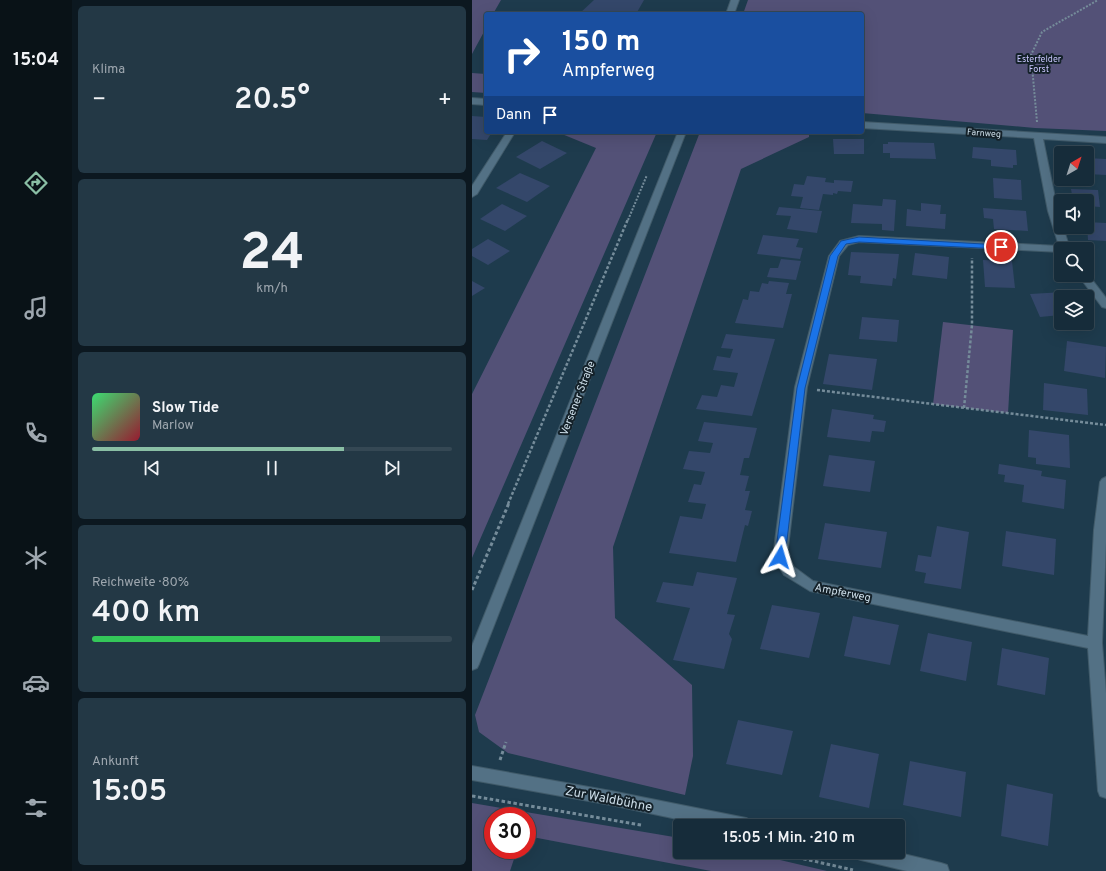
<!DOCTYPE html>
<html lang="de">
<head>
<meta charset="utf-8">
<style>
  body { margin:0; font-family:Overpass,sans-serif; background:#233845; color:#f1f3f6; height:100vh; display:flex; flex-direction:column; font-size:15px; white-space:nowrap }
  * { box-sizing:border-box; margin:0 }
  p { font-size:13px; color:#9ea7af }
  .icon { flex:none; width:22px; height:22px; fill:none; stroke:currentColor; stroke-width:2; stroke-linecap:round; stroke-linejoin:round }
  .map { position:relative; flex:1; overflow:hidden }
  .side { display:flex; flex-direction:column; gap:6px; padding:6px; background:#0c1820; width:400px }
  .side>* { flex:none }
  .hud { position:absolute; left:12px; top:12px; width:380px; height:122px; border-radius:4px; box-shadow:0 4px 16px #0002,0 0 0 1px #354854; background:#1a4fa0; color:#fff; overflow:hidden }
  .needle { width:26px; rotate:39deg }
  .fabs { position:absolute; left:582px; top:146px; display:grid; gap:8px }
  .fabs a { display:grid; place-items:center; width:40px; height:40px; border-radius:4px; background:#162c3a; box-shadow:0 4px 16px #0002,0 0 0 1px #354854; font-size:20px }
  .speed { position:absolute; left:12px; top:807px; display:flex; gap:8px; font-size:20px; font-weight:700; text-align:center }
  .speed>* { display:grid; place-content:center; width:52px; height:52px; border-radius:50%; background:#162c3a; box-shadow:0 4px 16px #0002,0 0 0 1px #354854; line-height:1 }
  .speed .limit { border:6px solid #d22; background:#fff; color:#111 }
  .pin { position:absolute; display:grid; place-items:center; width:34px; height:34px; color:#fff; margin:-17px; border:2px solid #fff; border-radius:50%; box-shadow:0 1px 4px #0007 }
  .me { position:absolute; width:44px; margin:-22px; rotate:7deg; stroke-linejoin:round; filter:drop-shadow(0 0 3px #0008) }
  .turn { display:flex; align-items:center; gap:14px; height:84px; padding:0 12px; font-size:18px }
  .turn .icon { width:52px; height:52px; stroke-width:2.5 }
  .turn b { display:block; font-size:28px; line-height:34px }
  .then { display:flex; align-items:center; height:38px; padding:0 12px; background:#0003; gap:8px; font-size:15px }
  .big { font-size:30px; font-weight:600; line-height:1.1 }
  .side .tile { flex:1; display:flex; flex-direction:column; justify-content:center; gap:6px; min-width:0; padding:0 14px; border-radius:6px; background:#233845 }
  .side .dial { align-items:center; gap:0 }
  .dial b { font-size:52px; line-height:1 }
  .song { display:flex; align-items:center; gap:12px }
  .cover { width:48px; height:48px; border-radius:6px; background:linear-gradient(135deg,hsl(140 70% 55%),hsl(350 70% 35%)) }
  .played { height:4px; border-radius:2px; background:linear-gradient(90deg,#8abfa5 70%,#354854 70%) }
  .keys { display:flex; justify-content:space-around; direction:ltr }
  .heat { display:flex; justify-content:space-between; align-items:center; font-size:22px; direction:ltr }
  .charge { height:6px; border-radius:3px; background:linear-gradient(90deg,#34c759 80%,#354854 0) }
  .trip { position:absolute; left:201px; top:819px; width:232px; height:40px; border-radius:4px; background:#162c3a; box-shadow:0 4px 16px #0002,0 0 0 1px #354854; font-weight:600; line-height:40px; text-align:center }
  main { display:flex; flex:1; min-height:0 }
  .tab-bar { display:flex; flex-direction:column; width:72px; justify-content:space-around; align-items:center; background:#091217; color:#9ea7af }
  .tab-bar .icon { width:28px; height:28px }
  .tab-bar .active { color:#8abfa5 }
  .tab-bar b { font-size:18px; color:#f1f3f6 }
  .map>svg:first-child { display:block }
  .green { fill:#535177 }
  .building { fill:#34476a }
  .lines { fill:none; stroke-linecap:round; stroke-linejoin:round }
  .minor-casing { stroke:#405a69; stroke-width:2 }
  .path-far2 { stroke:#758c9a; stroke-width:2; stroke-dasharray:2 1.5; stroke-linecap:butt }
  .path-far1 { stroke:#758c9a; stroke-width:2.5; stroke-dasharray:3 2; stroke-linecap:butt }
  .path { stroke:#758c9a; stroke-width:3; stroke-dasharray:3.5 2.5; stroke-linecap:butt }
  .minor { fill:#537185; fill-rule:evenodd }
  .route { fill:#1a73e8; stroke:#114b97 }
  .labels { text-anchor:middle; stroke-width:4; stroke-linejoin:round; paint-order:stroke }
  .far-park-label { font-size:9px; fill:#c6c3fa; stroke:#142129 }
  .far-street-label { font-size:9px; fill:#ccdde8; stroke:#142129 }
  .street-label { font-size:11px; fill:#ccdde8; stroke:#142129 }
  .near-street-label { font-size:13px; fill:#ccdde8; stroke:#142129 }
</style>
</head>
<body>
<main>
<nav class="tab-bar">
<b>15:04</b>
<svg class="icon active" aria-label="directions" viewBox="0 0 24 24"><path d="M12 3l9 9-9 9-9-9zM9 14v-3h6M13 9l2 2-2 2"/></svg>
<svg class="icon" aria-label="music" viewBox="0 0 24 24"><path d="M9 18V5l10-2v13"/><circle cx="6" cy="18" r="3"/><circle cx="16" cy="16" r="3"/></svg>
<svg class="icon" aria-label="phone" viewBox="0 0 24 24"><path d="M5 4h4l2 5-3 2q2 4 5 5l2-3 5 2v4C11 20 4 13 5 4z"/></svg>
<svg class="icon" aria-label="climate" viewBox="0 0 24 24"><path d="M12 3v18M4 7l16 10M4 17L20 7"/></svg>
<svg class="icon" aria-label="car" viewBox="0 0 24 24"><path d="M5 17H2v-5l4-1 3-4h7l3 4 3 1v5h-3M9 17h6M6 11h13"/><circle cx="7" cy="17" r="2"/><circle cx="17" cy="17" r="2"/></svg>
<svg class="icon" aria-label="filters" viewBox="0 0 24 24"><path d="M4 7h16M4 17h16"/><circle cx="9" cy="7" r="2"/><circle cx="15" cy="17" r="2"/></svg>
</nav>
<section class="side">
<div class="tile"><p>Klima</p>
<div class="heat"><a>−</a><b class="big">20.5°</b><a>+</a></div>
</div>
<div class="tile dial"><b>24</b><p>km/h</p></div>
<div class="tile">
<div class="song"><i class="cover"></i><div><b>Slow Tide</b><p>Marlow</p></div></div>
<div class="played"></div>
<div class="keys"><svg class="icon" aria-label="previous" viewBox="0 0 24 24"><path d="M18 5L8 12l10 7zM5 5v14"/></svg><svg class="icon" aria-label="pause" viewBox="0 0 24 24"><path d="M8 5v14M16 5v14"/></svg><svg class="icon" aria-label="next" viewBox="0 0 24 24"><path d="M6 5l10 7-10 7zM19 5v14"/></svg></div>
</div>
<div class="tile"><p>Reichweite · 80%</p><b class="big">400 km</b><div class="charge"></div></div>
<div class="tile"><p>Ankunft</p><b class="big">15:05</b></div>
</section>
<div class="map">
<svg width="634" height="871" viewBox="0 0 634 871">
  <rect width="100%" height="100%" fill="#1e3b4d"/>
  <!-- green -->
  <g class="green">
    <polygon points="0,0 29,0 21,14 14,14 14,28 0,54"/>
    <polygon points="276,0 634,0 634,131 563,128 390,113 390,14 271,14"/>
    <polygon points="0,73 14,74 14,93 0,92"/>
    <polygon points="85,132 185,132 0,558 0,394 124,148"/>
    <polygon points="228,132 337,132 337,137 269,169 141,547 143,618 220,685 221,756 213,795 36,753 7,732 3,715"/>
    <polygon points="471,322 541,330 536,413 461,404"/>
    <polygon points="0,803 208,838 208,852 274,852 355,871 239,871 55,836 55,816 21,816 21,850 45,850 38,871 0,871"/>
  </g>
  <!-- building -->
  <g class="building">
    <polygon points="122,0 172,0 164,14 107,14"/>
    <polygon points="0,116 14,117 14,132 20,132 15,140 0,139"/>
    <polygon points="361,139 392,139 392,154 362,154"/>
    <polygon points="70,141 95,153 68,169 44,157"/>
    <polygon points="416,142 462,143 464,159 418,158 418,153 411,153 411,144 416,144"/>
    <polygon points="501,147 544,150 545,165 541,165 541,168 519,166 519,160 500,158"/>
    <polygon points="615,158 634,159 634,175 615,174"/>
    <polygon points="48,173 78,186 55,202 24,188"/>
    <polygon points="335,176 354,178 353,182 362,183 362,180 381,181 379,192 366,191 365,194 361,193 361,195 351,194 347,210 328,208 331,197 319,196 322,184 332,185"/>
    <polygon points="521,178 549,180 550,200 522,198"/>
    <polygon points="599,189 626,190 628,207 615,206 615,201 601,201"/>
    <polygon points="411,199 424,200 422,231 410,230 410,224 379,223 381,204 410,206"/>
    <polygon points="449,203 469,205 468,214 474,214 473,229 434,226 435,209 449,211"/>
    <polygon points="30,204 55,216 33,231 8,219"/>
    <polygon points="307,207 350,211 345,233 315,229 319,216 304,215"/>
    <polygon points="511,208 554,211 556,231 522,229 521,219 512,218"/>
    <polygon points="615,222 634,223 634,241 616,240"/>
    <polygon points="291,235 327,239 324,247 331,248 328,259 285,254"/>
    <polygon points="16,239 38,251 16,265 0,256 0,249"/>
    <polygon points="379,252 427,254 424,279 421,278 420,286 388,283 389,276 376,275"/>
    <polygon points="443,253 477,257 475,279 440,275"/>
    <polygon points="309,259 329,261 324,280 295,277 298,268 306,268"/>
    <polygon points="511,260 540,261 543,288 513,287"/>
    <polygon points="0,281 13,288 0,296"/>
    <polygon points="297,281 317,283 314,294 320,294 311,328 263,323 271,299 276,300 278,291 287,292 290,283 296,284"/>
    <polygon points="592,292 594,297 589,297 589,315 568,317 558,294"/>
    <polygon points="390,317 427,320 425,342 387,339"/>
    <polygon points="254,334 303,339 280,416 224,409 230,395 245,397 249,385 262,387 266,373 241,370 245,356 258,358 261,349 249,348"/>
    <polygon points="595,341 634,347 633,378 592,371"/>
    <polygon points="357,354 405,359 400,390 351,384"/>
    <polygon points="572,383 615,389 616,415 571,410"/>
    <polygon points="360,409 402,415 401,419 414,421 412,432 400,431 398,442 355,437"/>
    <polygon points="232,422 285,428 277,458 272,458 268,475 277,476 273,491 278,491 273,510 280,511 276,526 273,525 264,562 197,553 208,516 230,519 234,504 216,502 222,484 229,485 233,472 211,469 217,451 238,453 241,443 226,441"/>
    <polygon points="557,430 597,435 598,468 564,464 564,458 556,457"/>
    <polygon points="357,455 403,461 398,492 351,486"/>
    <polygon points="527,464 570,471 569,476 594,480 592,509 550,502 552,485 532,482 533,475 526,474"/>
    <polygon points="353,523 415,532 409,568 346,559"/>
    <polygon points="465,526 497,532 489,589 452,583 454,573 443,571 446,555 459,557"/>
    <polygon points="534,531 584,539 582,575 530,566"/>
    <polygon points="225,572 265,578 255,614 263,615 257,634 260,639 252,669 201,660 218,608 184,602 191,582 221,586"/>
    <polygon points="300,605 348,613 337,658 288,649"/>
    <polygon points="381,616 427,625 418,665 372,656"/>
    <polygon points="456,633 500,642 494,681 448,671"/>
    <polygon points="530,648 577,658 573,695 525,685"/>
    <polygon points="266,720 321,731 310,775 254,764"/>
    <polygon points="359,744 407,754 397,808 347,797"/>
    <polygon points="438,761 494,772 489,817 431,805"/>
    <polygon points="535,784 581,794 576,846 529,836"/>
  </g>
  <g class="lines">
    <!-- minor casing -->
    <g class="minor-casing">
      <g id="minor">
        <polygon points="259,0 267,0 262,14 254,14"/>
        <polygon points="0,98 14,99 14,105 0,104"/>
        <polygon points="390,122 634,137 634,143 571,139 589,227 591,227 598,249 589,249 589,252 387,242 376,245 367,256 335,387 315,556 322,567 341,581 616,636 622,530 628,482 630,479 634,477 634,542 630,643 634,693 634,798 628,796 626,791 616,648 338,591 312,575 301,557 323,387 357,256 368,241 387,236 587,246 576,211 562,138 390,128"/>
        <polygon points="35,132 43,132 5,194 0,197 0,186"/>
        <polygon points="206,132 214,132 7,664 5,668 0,670 0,646"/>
        <polygon points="615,273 634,298 634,308 630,307 606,275 615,275"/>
        <polygon points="0,766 139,791 274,818 280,821 282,826 238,826 139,805 0,780"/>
        <polygon points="381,852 423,852 469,863 475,865 477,871 435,871 389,860 383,858"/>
      </g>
    </g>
    <!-- path-far2 -->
    <g class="path-far2">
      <polyline points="565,122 559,55 570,32 626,0"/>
      <polyline points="156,220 175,175"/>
    </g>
    <!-- path-far1 -->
    <g class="path-far1">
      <polyline points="345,390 634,425"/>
      <polyline points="492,408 500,325 500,258"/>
      <polyline points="36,504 156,219"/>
    </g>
    <!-- path -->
    <g class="path">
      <polyline points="0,590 37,503"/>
      <polyline points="28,760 34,742"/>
      <polyline points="0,796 169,825"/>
      <polyline points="302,852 381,870"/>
    </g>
    <!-- minor -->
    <use href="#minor" class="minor"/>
  </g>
  <!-- route -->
  <polygon class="route" points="387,237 529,245 533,247 529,249 387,242 374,244 366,256 333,388 313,557 308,561 303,557 325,388 358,256 369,241"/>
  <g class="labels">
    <!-- far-park labels -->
    <g class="far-park-label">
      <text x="567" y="62">Esterfelder<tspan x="567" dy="10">Forst</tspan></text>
    </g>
    <!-- far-street labels -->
    <g class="far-street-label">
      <text transform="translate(512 133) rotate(4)" y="3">Farnweg</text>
    </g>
    <!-- street labels -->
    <g class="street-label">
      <text transform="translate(105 398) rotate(-69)" y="4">Versener Straße</text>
      <text transform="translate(371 592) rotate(11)" y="4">Ampferweg</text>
    </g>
    <!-- near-street labels -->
    <g class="near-street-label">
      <text transform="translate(137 798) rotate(11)" y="5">Zur Waldbühne</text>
    </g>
  </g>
</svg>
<div class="fabs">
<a><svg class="needle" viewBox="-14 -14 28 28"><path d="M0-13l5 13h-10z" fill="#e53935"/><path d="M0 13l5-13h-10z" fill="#9ea7af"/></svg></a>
<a><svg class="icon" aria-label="sound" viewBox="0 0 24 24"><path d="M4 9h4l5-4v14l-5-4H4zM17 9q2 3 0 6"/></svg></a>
<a><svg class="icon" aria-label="search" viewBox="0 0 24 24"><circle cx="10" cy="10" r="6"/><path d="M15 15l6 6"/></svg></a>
<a><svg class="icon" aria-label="layers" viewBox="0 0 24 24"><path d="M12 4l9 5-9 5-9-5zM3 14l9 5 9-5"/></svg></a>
</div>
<div class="speed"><div class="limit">30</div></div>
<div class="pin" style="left:529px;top:247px;background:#d93025"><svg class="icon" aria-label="arrive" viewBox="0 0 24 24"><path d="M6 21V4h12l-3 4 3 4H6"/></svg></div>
<svg class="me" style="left:308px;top:557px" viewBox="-20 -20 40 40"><path d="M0-17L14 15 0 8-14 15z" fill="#1a73e8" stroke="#fff" stroke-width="4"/></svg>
<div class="trip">15:05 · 1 Min. · 210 m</div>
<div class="hud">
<div class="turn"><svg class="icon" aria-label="right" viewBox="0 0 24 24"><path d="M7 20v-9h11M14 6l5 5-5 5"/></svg><div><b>150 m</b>Ampferweg</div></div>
<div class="then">Dann<svg class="icon" aria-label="arrive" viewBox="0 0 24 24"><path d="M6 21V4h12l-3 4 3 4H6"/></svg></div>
</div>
</div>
</main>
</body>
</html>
